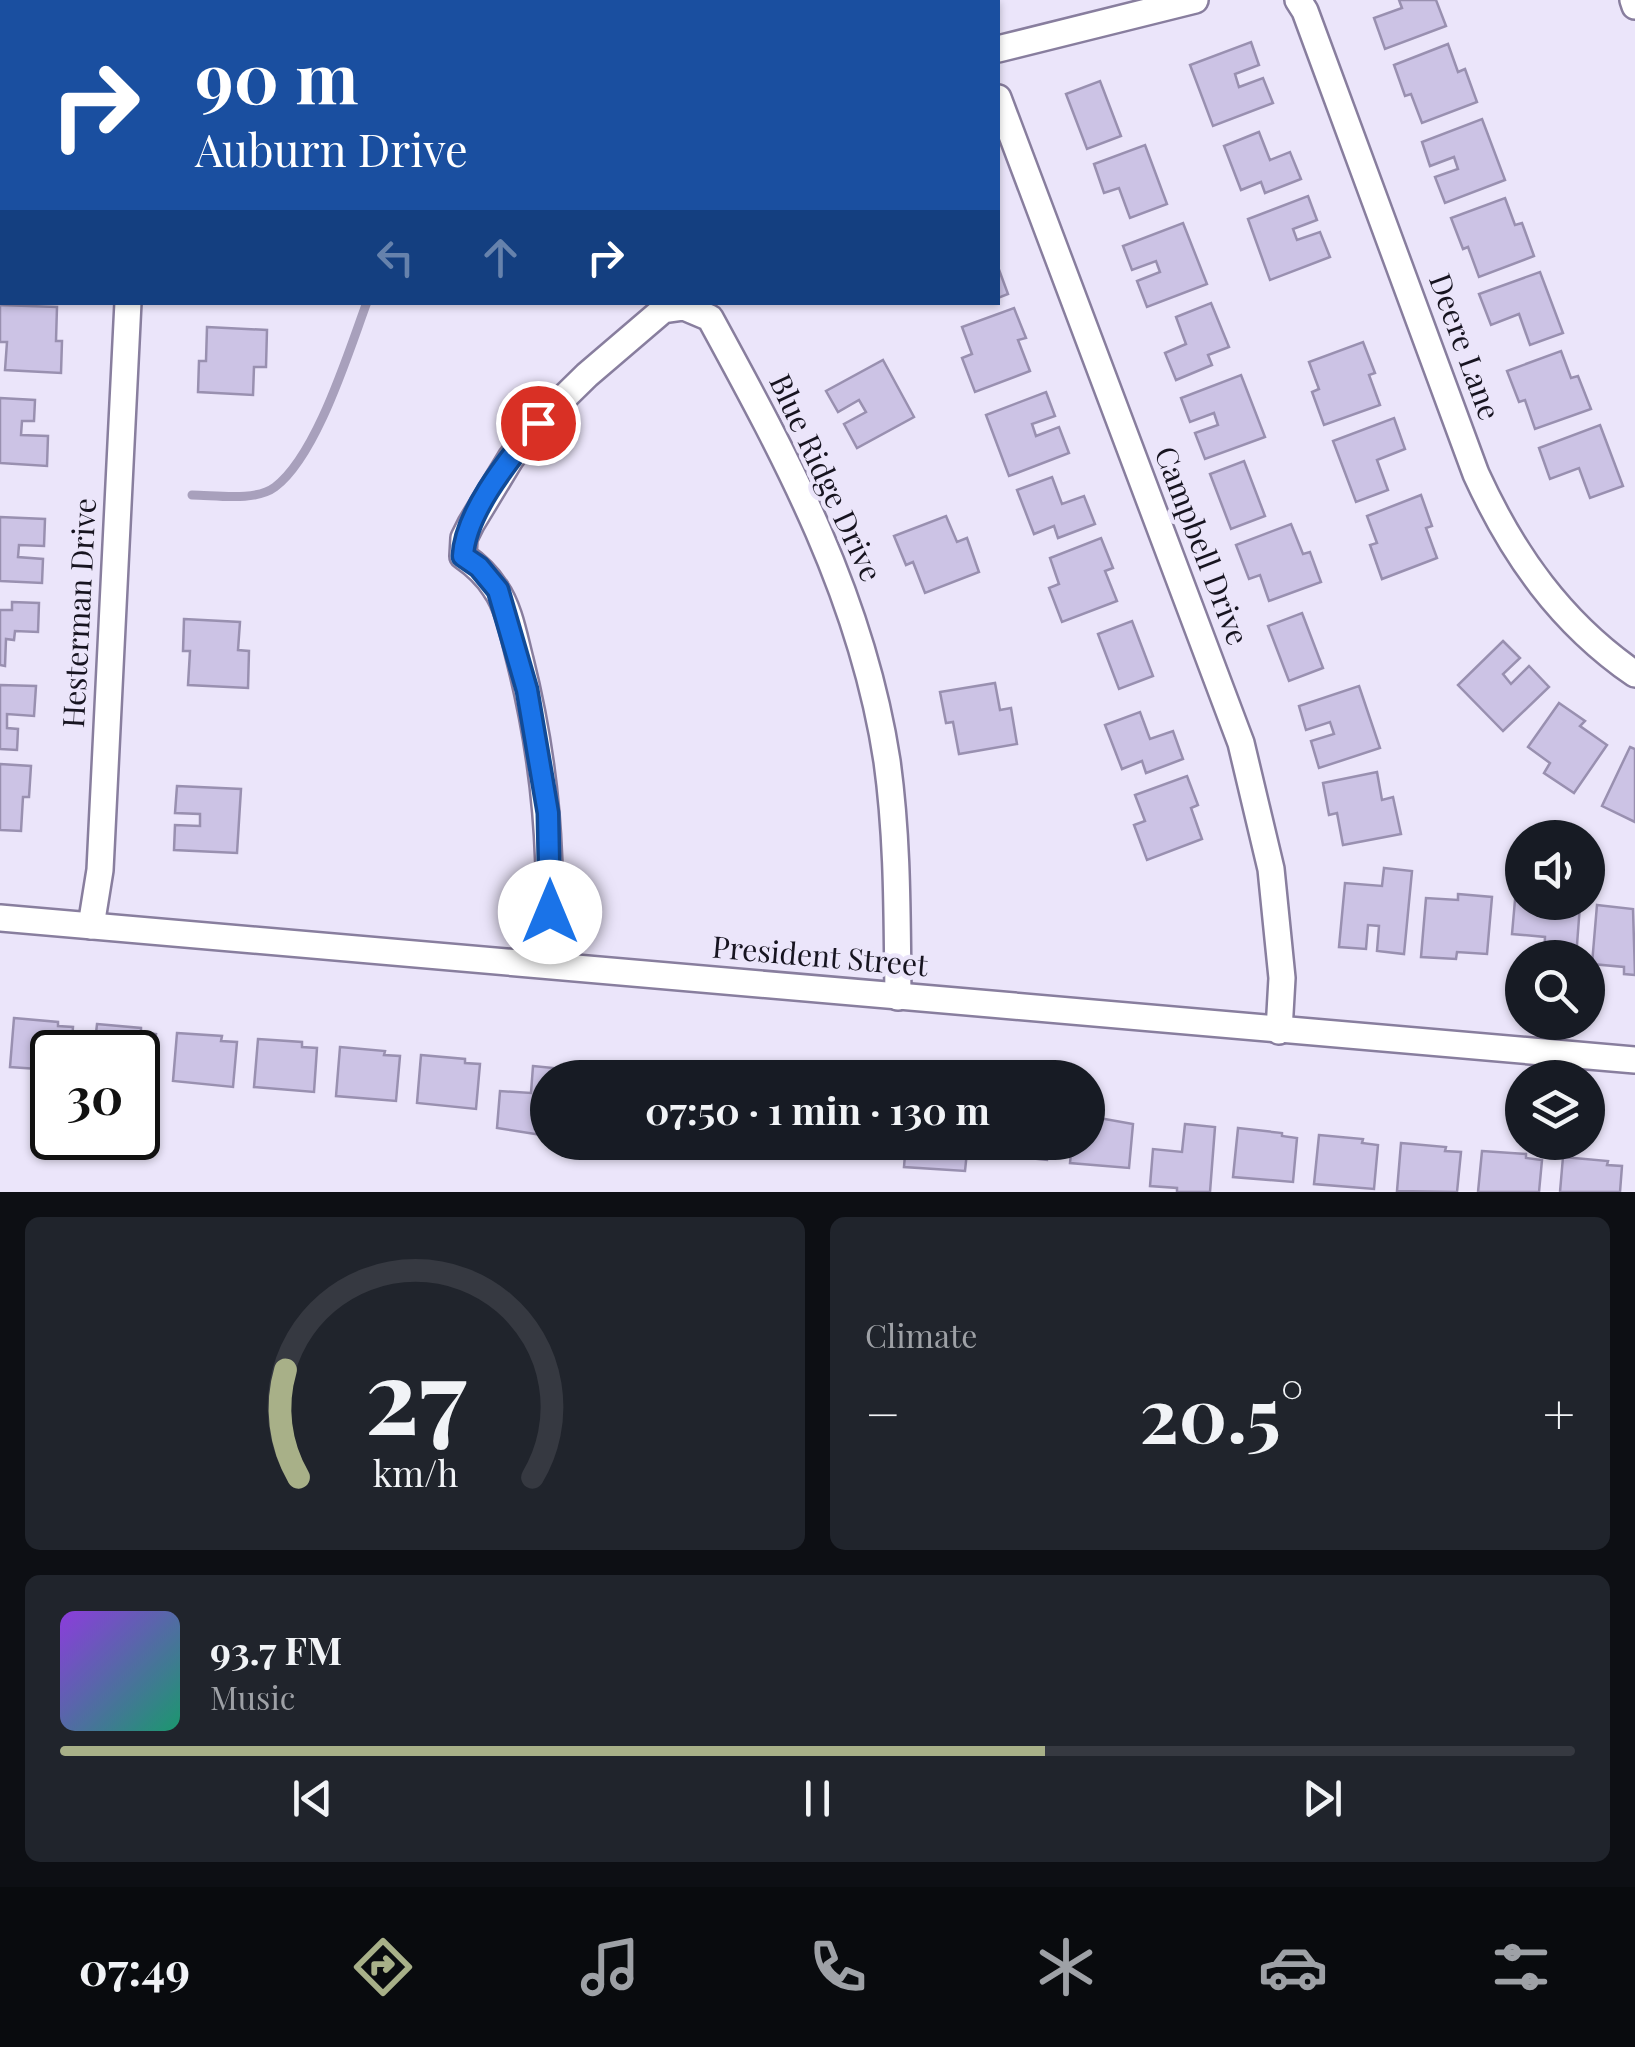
<!DOCTYPE html>
<html lang="en">
<head>
<meta charset="utf-8">
<style>
  body { margin:0; font-family:"Playfair Display",serif; background:#20242c; color:#f1f3f6; height:100vh; display:flex; flex-direction:column; font-size:38px; white-space:nowrap }
  * { box-sizing:border-box; margin:0 }
  p { font-size:32px; color:#9ea1a6 }
  .icon { flex:none; width:55px; height:55px; fill:none; stroke:currentColor; stroke-width:2; stroke-linecap:round; stroke-linejoin:round }
  .map { position:relative; height:1192px; overflow:hidden }
  .side { display:flex; flex-direction:column; gap:25px; padding:25px; background:#0d0f14; flex:1 }
  .side>* { flex:none }
  .guide { position:absolute; left:0px; top:0px; width:1000px; height:305px; box-shadow:0 2px 8px #0004; background:#1a4fa0; color:#fff; overflow:hidden }
  .fabs { position:absolute; left:1505px; top:820px; display:grid; gap:20px }
  .fabs a { display:grid; place-items:center; width:100px; height:100px; border-radius:50%; background:#171b24; box-shadow:0 2px 8px #0004; font-size:50px }
  .speed { position:absolute; left:30px; top:1030px; display:flex; gap:20px; font-size:50px; font-weight:700; text-align:center }
  .speed>* { display:grid; place-content:center; width:130px; height:130px; border-radius:50%; background:#171b24; box-shadow:0 2px 8px #0004; line-height:1 }
  .speed .limit { border:5px solid #111; border-radius:15px; background:#fff; color:#111 }
  .pin { position:absolute; display:grid; place-items:center; width:85px; height:85px; color:#fff; margin:-42px; border:5px solid #fff; border-radius:50%; box-shadow:0 2px 10px #0007 }
  .me { position:absolute; width:110px; margin:-55px; rotate:0deg; stroke-linejoin:round; filter:drop-shadow(0 0 8px #0008) }
  .turn { display:flex; align-items:center; gap:35px; height:210px; padding:0 30px; font-size:45px }
  .turn .icon { width:130px; height:130px; stroke-width:2.5 }
  .turn b { display:block; font-size:70px; line-height:85px }
  .lanes { display:flex; align-items:center; height:95px; padding:0 30px; background:#0003; justify-content:center; gap:50px; direction:ltr }
  .lanes .off { opacity:.35 }
  .big { font-size:75px; font-weight:700; line-height:1.1 }
  .side .card { flex:1; display:flex; flex-direction:column; justify-content:center; gap:15px; min-width:0; padding:0 35px; border-radius:15px; background:#20242c }
  .side .dial { align-items:center; gap:0 }
  .dial svg { height:260px; overflow:visible; fill:none; stroke:#363941; stroke-width:7; stroke-linecap:round; text-anchor:middle }
  .dial text { fill:#f1f3f6; stroke:none }
  .song { display:flex; align-items:center; gap:30px }
  .cover { width:120px; height:120px; border-radius:15px; background:linear-gradient(135deg,hsl(270 70% 55%),hsl(160 70% 35%)) }
  .played { height:10px; border-radius:5px; background:linear-gradient(90deg,#a8b088 65%,#363941 65%) }
  .keys { display:flex; justify-content:space-around; direction:ltr }
  .heat { display:flex; justify-content:space-between; align-items:center; font-size:55px; direction:ltr }
  .side .tiles { flex:1; display:grid; gap:25px; grid-template-columns:1fr 1fr }
  .card:last-child { grid-column:span 2 }
  .trip { position:absolute; left:530px; top:1060px; width:575px; height:100px; border-radius:50px; background:#171b24; box-shadow:0 2px 8px #0004; font-weight:700; line-height:100px; text-align:center }
  .tab-bar { display:flex; height:160px; justify-content:space-around; align-items:center; background:#090b0e; color:#9ea1a6 }
  .tab-bar .icon { width:70px; height:70px }
  .tab-bar .selected { color:#a8b088 }
  .tab-bar b { font-size:45px; color:#f1f3f6 }
  .map>svg:first-child { display:block }
  .lines { fill:none; stroke-linecap:round; stroke-linejoin:round }
  .stream { stroke:#a8a0bc; stroke-width:9 }
  .building { fill:#ccc3e5; stroke:#9990b0; stroke-width:2.5 }
  .minor-casing { stroke:#887e9e; stroke-width:30 }
  .minor { stroke:#fff; stroke-width:25 }
  .route-casing { stroke:#114b97; stroke-width:25 }
  .route { stroke:#1a73e8; stroke-width:18 }
  .labels { text-anchor:middle; stroke-width:9; stroke-linejoin:round; paint-order:stroke }
  .street-label { font-size:30px; fill:#171420; stroke:#ebe5fa }
</style>
</head>
<body>
<div class="map">
<svg width="1635" height="1192" viewBox="0 0 1635 1192">
  <rect width="100%" height="100%" fill="#ebe5fa"/>
  <g class="lines">
    <!-- stream -->
    <g class="stream">
      <polyline points="682,2 685,0"/>
      <path d="M192 495C215 495 255 502 275 487 317 455 348 353 367 302"/>
    </g>
  </g>
  <!-- building -->
  <g class="building">
    <polygon points="1399,0 1436,0 1446,26 1385,49 1374,18 1402,8"/>
    <polygon points="1251,42 1259,65 1235,74 1239,87 1263,78 1273,103 1213,126 1190,65"/>
    <polygon points="1448,44 1458,72 1465,69 1477,102 1422,123 1411,94 1405,96 1394,65"/>
    <polygon points="1100,81 1121,136 1087,149 1066,94"/>
    <polygon points="1482,119 1505,180 1445,203 1435,177 1458,169 1454,157 1430,166 1422,142"/>
    <polygon points="1259,132 1270,160 1290,152 1301,179 1265,193 1261,182 1241,190 1224,146"/>
    <polygon points="1145,145 1167,204 1130,218 1119,188 1104,193 1094,164"/>
    <polygon points="1308,196 1317,220 1293,229 1297,240 1320,232 1330,257 1270,280 1248,219"/>
    <polygon points="1505,198 1515,225 1522,223 1534,256 1479,277 1468,247 1463,249 1451,218"/>
    <polygon points="0,212 2,213 2,277 0,277"/>
    <polygon points="1183,223 1207,284 1147,307 1137,281 1160,272 1156,261 1132,270 1123,246"/>
    <polygon points="998,267 1008,294 998,298"/>
    <polygon points="1540,272 1563,333 1530,345 1519,314 1491,325 1479,294"/>
    <polygon points="1211,303 1229,347 1208,355 1212,365 1176,380 1165,353 1186,344 1176,317"/>
    <polygon points="0,305 57,307 56,341 62,341 61,373 5,370 7,342 0,342"/>
    <polygon points="1014,308 1026,338 1018,340 1030,371 975,392 962,358 972,354 962,327"/>
    <polygon points="207,327 267,330 266,367 254,367 253,395 198,392 199,361 206,361"/>
    <polygon points="1363,342 1375,373 1369,375 1380,405 1324,425 1312,392 1319,389 1309,362"/>
    <polygon points="1561,351 1571,378 1578,376 1591,409 1535,429 1525,400 1519,402 1507,371"/>
    <polygon points="883,360 914,417 857,448 844,424 866,412 859,400 838,412 826,391"/>
    <polygon points="1241,375 1265,437 1205,459 1195,433 1218,425 1214,413 1190,422 1181,398"/>
    <polygon points="1046,392 1055,416 1032,424 1036,436 1059,427 1069,453 1009,476 986,415"/>
    <polygon points="0,398 35,400 34,421 22,421 21,435 48,436 47,466 0,463"/>
    <polygon points="1394,418 1405,449 1377,460 1388,490 1356,502 1333,441"/>
    <polygon points="1600,425 1623,486 1590,498 1579,468 1550,479 1539,448"/>
    <polygon points="1244,461 1265,516 1231,529 1210,474"/>
    <polygon points="1052,477 1062,504 1084,496 1095,524 1058,538 1054,526 1034,534 1017,490"/>
    <polygon points="1421,495 1432,526 1426,528 1437,558 1382,579 1370,545 1377,543 1367,516"/>
    <polygon points="946,516 957,542 967,538 979,572 925,593 913,562 906,565 894,536"/>
    <polygon points="0,517 45,519 44,546 19,545 18,557 43,559 42,583 0,581"/>
    <polygon points="1291,524 1303,554 1310,552 1321,582 1269,601 1260,575 1249,579 1236,545"/>
    <polygon points="1101,538 1113,568 1105,571 1117,601 1062,622 1049,588 1059,584 1050,558"/>
    <polygon points="12,602 39,603 38,632 15,631 14,640 6,639 5,666 0,665 0,610 12,610"/>
    <polygon points="1302,613 1323,668 1289,681 1268,626"/>
    <polygon points="184,619 240,622 238,650 249,651 248,688 188,685 190,651 183,651"/>
    <polygon points="1132,621 1153,676 1119,689 1098,634"/>
    <polygon points="1503,641 1520,658 1503,674 1511,684 1529,666 1549,687 1503,731 1458,685"/>
    <polygon points="995,683 1000,710 1011,708 1017,744 959,754 953,722 946,723 940,692"/>
    <polygon points="0,685 36,686 34,716 7,714 7,728 18,729 17,750 0,749"/>
    <polygon points="1359,686 1380,748 1319,768 1311,741 1334,734 1330,722 1306,730 1299,706"/>
    <polygon points="1559,703 1585,721 1580,726 1607,745 1574,793 1544,773 1550,763 1528,747"/>
    <polygon points="1140,712 1150,739 1173,731 1183,759 1146,773 1142,761 1122,769 1105,725"/>
    <polygon points="1630,747 1635,749 1635,822 1602,806"/>
    <polygon points="0,764 31,766 29,797 23,797 21,831 0,830"/>
    <polygon points="1377,772 1382,800 1393,797 1401,834 1343,845 1337,813 1329,815 1323,783"/>
    <polygon points="1187,776 1198,805 1191,808 1202,839 1147,860 1134,825 1145,821 1135,795"/>
    <polygon points="177,786 241,789 237,853 174,850 175,825 200,826 200,814 175,813"/>
    <polygon points="1384,868 1412,871 1404,954 1377,951 1379,926 1368,925 1366,949 1339,947 1345,883 1382,886"/>
    <polygon points="1458,894 1492,897 1487,954 1457,952 1456,959 1421,957 1426,898 1458,900"/>
    <polygon points="1515,900 1580,905 1576,958 1544,958 1545,937 1512,934"/>
    <polygon points="1597,905 1633,909 1635,975 1624,974 1624,967 1592,964"/>
    <polygon points="14,1018 58,1022 58,1026 73,1027 71,1052 52,1052 52,1070 10,1067"/>
    <polygon points="97,1024 141,1028 141,1032 156,1034 152,1078 138,1077 138,1052 94,1052"/>
    <polygon points="177,1033 222,1036 221,1041 237,1042 233,1087 173,1081"/>
    <polygon points="258,1039 302,1042 302,1047 317,1048 314,1092 254,1087"/>
    <polygon points="340,1047 385,1051 384,1055 400,1056 396,1101 336,1096"/>
    <polygon points="421,1055 465,1059 465,1063 480,1064 476,1109 417,1103"/>
    <polygon points="533,1066 564,1069 563,1078 548,1078 548,1136 497,1128 500,1091 531,1093"/>
    <polygon points="1088,1116 1133,1124 1129,1168 1070,1163 1072,1142 1088,1142"/>
    <polygon points="1185,1124 1215,1127 1210,1192 1177,1192 1177,1188 1150,1186 1153,1149 1182,1152"/>
    <polygon points="1238,1128 1282,1133 1282,1136 1297,1138 1293,1182 1233,1177"/>
    <polygon points="1319,1135 1363,1139 1362,1143 1378,1145 1374,1189 1314,1184"/>
    <polygon points="672,1142 721,1142 721,1150 687,1148 687,1144"/>
    <polygon points="906,1142 968,1142 965,1171 904,1167"/>
    <polygon points="989,1142 1049,1142 1047,1160 988,1154"/>
    <polygon points="1401,1143 1446,1147 1445,1151 1461,1152 1457,1192 1397,1191"/>
    <polygon points="1482,1151 1526,1154 1526,1158 1542,1160 1539,1192 1478,1192"/>
    <polygon points="1563,1157 1608,1161 1607,1165 1622,1166 1620,1192 1560,1192"/>
  </g>
  <g class="lines">
    <!-- minor casing -->
    <g class="minor-casing">
      <g id="minor">
        <polyline points="191,0 192,2"/>
        <path d="M1298 0 1305 11 1476 474C1513 555 1561 623 1635 674"/>
        <polyline points="1633,0 1635,6"/>
        <polyline points="344,2 347,0"/>
        <polyline points="998,49 1195,0"/>
        <polyline points="998,98 1241,743 1271,869 1282,978 1279,1031"/>
        <polyline points="0,918 1635,1060"/>
        <polyline points="91,926 100,870 128,302"/>
        <path d="M549 965C552 855 547 768 520 660 514 637 509 607 495 588 486 574 476 565 463 556L464 538 471 524 511 458 538 423 587 375 663 310 684 307 710 318C788 461 862 597 887 761 898 840 897 918 898 997"/>
      </g>
    </g>
    <!-- minor -->
    <use href="#minor" class="minor"/>
  </g>
  <g class="lines">
    <!-- route casing -->
    <g class="route-casing">
      <path id="route" d="M538 423C511 457 465 512 463 556L479 567 498 590 527 690 548 813 550 912"/>
    </g>
    <!-- route -->
    <use href="#route" class="route"/>
  </g>
  <g class="labels">
    <!-- street labels -->
    <g class="street-label">
      <text transform="translate(1464 347) rotate(70)" y="10">Deere Lane</text>
      <text transform="translate(825 478) rotate(65)" y="10">Blue Ridge Drive</text>
      <text transform="translate(1201 546) rotate(69)" y="10">Campbell Drive</text>
      <text transform="translate(80 613) rotate(-87)" y="10">Hesterman Drive</text>
      <text transform="translate(820 957) rotate(5)" y="10">President Street</text>
    </g>
  </g>
</svg>
<div class="fabs">
<a><svg class="icon" aria-label="sound" viewBox="0 0 24 24"><path d="M4 9h4l5-4v14l-5-4H4zM17 9q2 3 0 6"/></svg></a>
<a><svg class="icon" aria-label="search" viewBox="0 0 24 24"><circle cx="10" cy="10" r="6"/><path d="M15 15l6 6"/></svg></a>
<a><svg class="icon" aria-label="layers" viewBox="0 0 24 24"><path d="M12 4l9 5-9 5-9-5zM3 14l9 5 9-5"/></svg></a>
</div>
<div class="speed"><div class="limit">30</div></div>
<div class="pin" style="left:538px;top:423px;background:#d93025"><svg class="icon" aria-label="arrive" viewBox="0 0 24 24"><path d="M6 21V4h12l-3 4 3 4H6"/></svg></div>
<svg class="me" style="left:550px;top:912px" viewBox="-20 -20 40 40"><circle r="19" fill="#fff"/><path d="M0-13L10 11 0 6-10 11z" fill="#1a73e8"/></svg>
<div class="trip">07:50 · 1 min · 130 m</div>
<div class="guide">
<div class="turn"><svg class="icon" aria-label="right" viewBox="0 0 24 24"><path d="M7 20v-9h11M14 6l5 5-5 5"/></svg><div><b>90 m</b>Auburn Drive</div></div>
<div class="lanes"><svg class="icon off" aria-label="left" viewBox="0 0 24 24"><path d="M17 20v-9H6M10 6l-5 5 5 5"/></svg><svg class="icon off" aria-label="ahead" viewBox="0 0 24 24"><path d="M12 20V5M6 11l6-6 6 6"/></svg><svg class="icon" aria-label="right" viewBox="0 0 24 24"><path d="M7 20v-9h11M14 6l5 5-5 5"/></svg></div>
</div>
</div>
<section class="side">
<div class="tiles">
<div class="card dial"><svg viewBox="0 0 100 80">
<path d="M14 69A42 42 0 1 1 86 69"/>
<path d="M14 69A42 42 0 0 1 10 36" stroke="#a8b088"/>
<text x="50" y="56" font-size="32" font-weight="700">27</text>
<text x="50" y="72" font-size="11">km/h</text>
</svg></div>
<div class="card"><p>Climate</p>
<div class="heat"><a>−</a><b class="big">20.5°</b><a>+</a></div>
</div>
<div class="card">
<div class="song"><i class="cover"></i><div><b>93.7 FM</b><p>Music</p></div></div>
<div class="played"></div>
<div class="keys"><svg class="icon" aria-label="previous" viewBox="0 0 24 24"><path d="M18 5L8 12l10 7zM5 5v14"/></svg><svg class="icon" aria-label="pause" viewBox="0 0 24 24"><path d="M8 5v14M16 5v14"/></svg><svg class="icon" aria-label="next" viewBox="0 0 24 24"><path d="M6 5l10 7-10 7zM19 5v14"/></svg></div>
</div>
</div>
</section>
<nav class="tab-bar">
<b>07:49</b>
<svg class="icon selected" aria-label="directions" viewBox="0 0 24 24"><path d="M12 3l9 9-9 9-9-9zM9 14v-3h6M13 9l2 2-2 2"/></svg>
<svg class="icon" aria-label="music" viewBox="0 0 24 24"><path d="M9 18V5l10-2v13"/><circle cx="6" cy="18" r="3"/><circle cx="16" cy="16" r="3"/></svg>
<svg class="icon" aria-label="phone" viewBox="0 0 24 24"><path d="M5 4h4l2 5-3 2q2 4 5 5l2-3 5 2v4C11 20 4 13 5 4z"/></svg>
<svg class="icon" aria-label="climate" viewBox="0 0 24 24"><path d="M12 3v18M4 7l16 10M4 17L20 7"/></svg>
<svg class="icon" aria-label="car" viewBox="0 0 24 24"><path d="M5 17H2v-5l4-1 3-4h7l3 4 3 1v5h-3M9 17h6M6 11h13"/><circle cx="7" cy="17" r="2"/><circle cx="17" cy="17" r="2"/></svg>
<svg class="icon" aria-label="filters" viewBox="0 0 24 24"><path d="M4 7h16M4 17h16"/><circle cx="9" cy="7" r="2"/><circle cx="15" cy="17" r="2"/></svg>
</nav>
</body>
</html>
